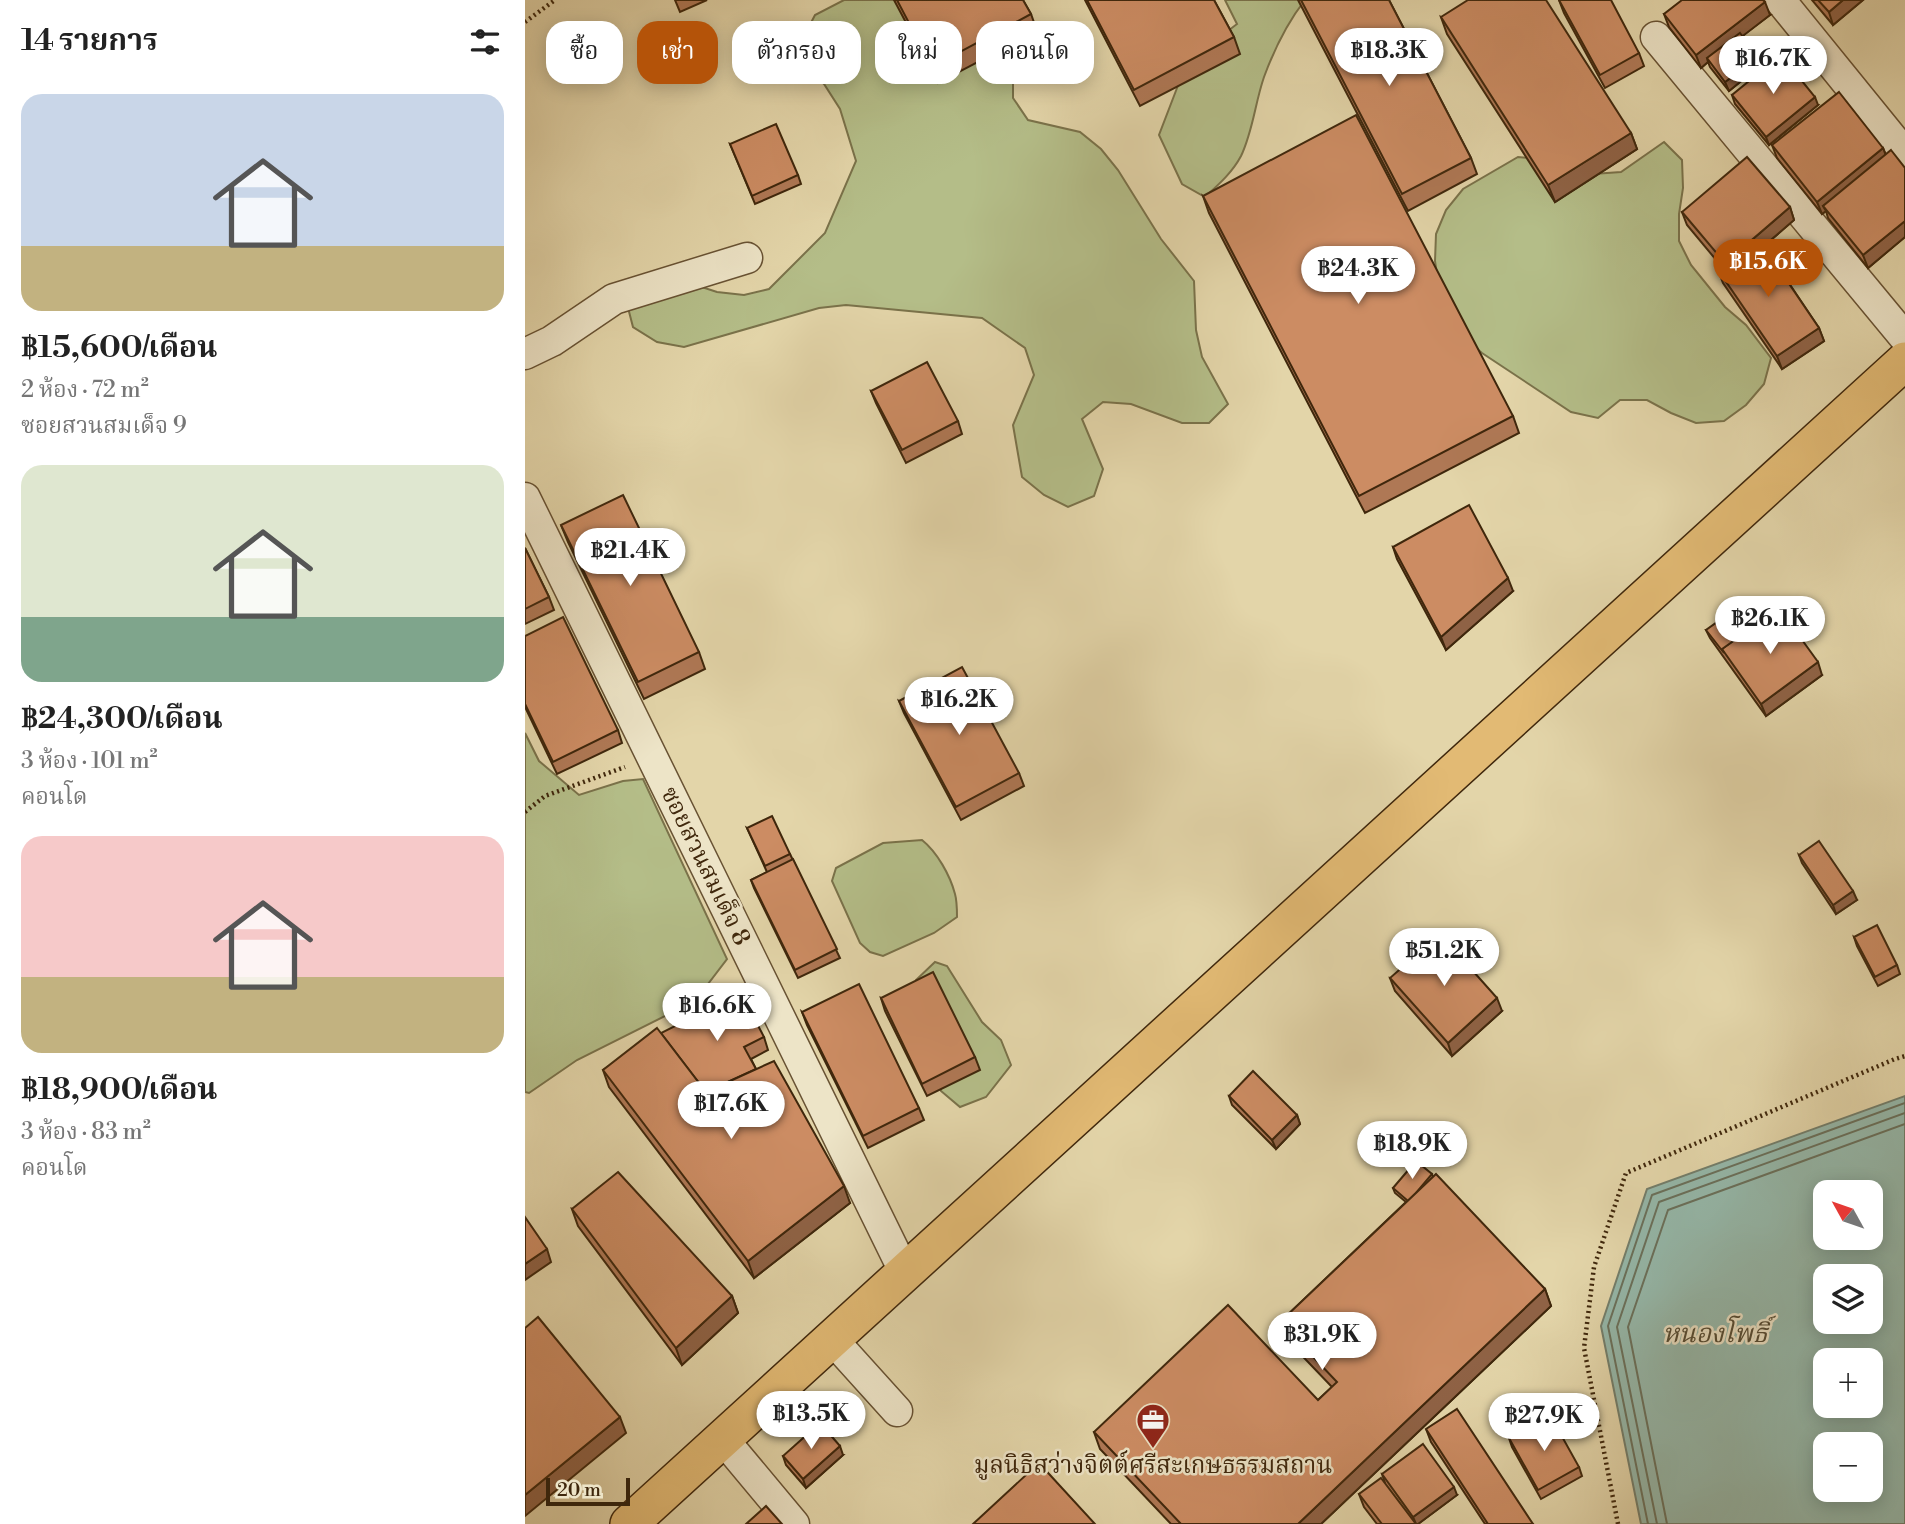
<!DOCTYPE html>
<html lang="th">
<meta charset="utf-8">
<style>
:root{--surface:#fff;--page:#f2f2f2;--text:#222;--muted:#767676;--accent:#b45309}
body{margin:0;font-family:"Libre Bodoni","Noto Serif Thai",serif;background:var(--page);color:var(--text);height:100vh;display:flex;flex-direction:column;font-size:26px;white-space:nowrap}
*{box-sizing:border-box;margin:0}
p{font-size:23px;color:var(--muted)}
.icon{flex:none;width:38px;height:38px;fill:none;stroke:currentColor;stroke-width:2;stroke-linecap:round;stroke-linejoin:round}
.map{position:relative;flex:1;overflow:hidden}
.drawer{display:flex;flex-direction:column;background:var(--surface);width:525px}
.drawer>*{flex:none}
.banner{position:absolute;left:21px;top:21px;width:665px;height:63px;display:flex;gap:14px}
.needle{width:46px;rotate:310deg}
.fabs{position:absolute;left:1288px;top:1180px;display:grid;gap:14px}
.fabs a{display:grid;place-items:center;width:70px;height:70px;border-radius:14px;background:var(--surface);box-shadow:0 4px 18px #0003;font-size:35px}
.scale{position:absolute;left:21px;bottom:18px;width:84px;box-sizing:border-box;padding-left:7px;border:4px solid #3f270c;border-top:0;font-size:19px;line-height:24px;white-space:nowrap;color:#3f270c;-webkit-text-stroke:5px #ede4c7;paint-order:stroke}
.price{position:absolute;translate:-50% -60px;padding:0 16px;border-radius:24px;background:#fff;color:#222;font-size:23px;line-height:46px;filter:drop-shadow(0 2px 4px #0008)}
.price::after{content:'';position:absolute;left:50%;top:42px;width:21px;height:16px;margin-left:-10px;background:inherit;clip-path:polygon(0 0,100% 0,50% 100%)}
.price.active{background:var(--accent);color:#fff}
ul{padding:0;list-style:none}
li{display:grid;align-content:center;gap:14px;height:371px;padding:0 21px}
li span{display:grid;place-items:center;height:217px;border-radius:21px;color:#555}
li>.icon{margin-inline-start:auto}
span .icon{width:126px;height:126px;fill:#fffc;stroke-width:1}
li b{font-size:30px}
h2{display:flex;justify-content:space-between;align-items:center;height:84px;padding:0 21px;font-size:30px}
.tag{padding:0 24px;border-radius:21px;background:var(--surface);box-shadow:0 4px 18px #0003;font-size:24px;line-height:63px}
.tag.active{background:var(--accent);color:#fff}
main{display:flex;flex:1;min-height:0}
.map>svg:first-child{display:block}
.green{fill:#b4bd88;stroke:#7a724a;stroke-width:2}
.water{fill:#95b8aa;stroke:#737e6b;stroke-width:2;fill-rule:evenodd}
.lines{fill:none;stroke-linecap:round;stroke-linejoin:round}
.shore{stroke:#6a705b;stroke-width:2}
.minor-casing{stroke:#685233;stroke-width:33}
.major-casing{stroke:#3f270c;stroke-width:40}
.path{stroke:#3f270c;stroke-width:4.5;stroke-dasharray:2 3.5;stroke-linecap:butt}
.minor{stroke:#ede4c7;stroke-width:30}
.major{stroke:#e2ba74;stroke-width:37}
.wall{fill:#af7855;stroke:#3f270c;stroke-width:2}
.shaded-wall{fill:#8f6245;stroke:#3f270c;stroke-width:2}
.building{fill:#cc8c63;stroke:#3f270c;stroke-width:2}
.labels{text-anchor:middle;stroke-width:5;stroke-linejoin:round;paint-order:stroke}
.street-label{font-size:24px;fill:#3f270c;stroke:#ede4c7}
.poi-label{font-size:24px;fill:#3f270c;stroke:#ede4c7}
.water-label{font-size:26px;font-style:italic;fill:#544b34;stroke:#ede4c7}
</style>
<main>
<section class="drawer">
<h2>14 รายการ<svg class="icon" aria-label="filters" viewBox="0 0 24 24"><path d="M4 7h16M4 17h16"/><circle cx="9" cy="7" r="2"/><circle cx="15" cy="17" r="2"/></svg></h2>
<ul>
<li><span style="background:linear-gradient(#c9d6e8 70%,#c2b280 0)"><svg class="icon" aria-label="home" viewBox="0 0 24 24"><path d="M3 11l9-7 9 7M6 9v11h12V9"/></svg></span><div><b>฿15,600/เดือน</b><p>2 ห้อง · 72 m²</p><p>ซอยสวนสมเด็จ 9</p></div></li>
<li><span style="background:linear-gradient(#dfe7d0 70%,#7fa58c 0)"><svg class="icon" aria-label="home" viewBox="0 0 24 24"><path d="M3 11l9-7 9 7M6 9v11h12V9"/></svg></span><div><b>฿24,300/เดือน</b><p>3 ห้อง · 101 m²</p><p>คอนโด</p></div></li>
<li><span style="background:linear-gradient(#f6c9c9 65%,#c2b280 0)"><svg class="icon" aria-label="home" viewBox="0 0 24 24"><path d="M3 11l9-7 9 7M6 9v11h12V9"/></svg></span><div><b>฿18,900/เดือน</b><p>3 ห้อง · 83 m²</p><p>คอนโด</p></div></li>
</ul>
</section>
<div class="map">
<svg width="1380" height="1524" viewBox="0 0 1380 1524">
<rect width="100%" height="100%" fill="#e3d5a9"/>
<filter id="stains"><feTurbulence type="fractalNoise" baseFrequency=".00286" numOctaves="4"/><feColorMatrix values="0 0 0 0 .2 0 0 0 0 .09 0 0 0 0 .02 0 0 0 .5 -.17"/></filter>
<radialGradient id="worn" r=".72"><stop offset=".6" stop-color="#630" stop-opacity="0"/><stop offset="1" stop-color="#630" stop-opacity=".3"/></radialGradient>
<g class="green">
<path d="M319,0H418L479,46L488,71V98L503,120L555,132L576,149L593,170L636,239L669,281L671,330L677,357L703,404L684,423H657L606,404L578,402L557,419L578,469L569,496L543,507L519,495L497,477L488,425L509,375L500,348L457,318L321,305L294,308L159,347L132,342L108,327L101,300L143,276L192,292L219,295L244,289L300,233L331,161L315,109L299,84L280,66L277,40L290,15Z"/>
<path d="M700,0H780C762,23 749,50 739,77C730,103 728,131 716,156C707,173 693,185 680,197L657,184L634,135L662,62L712,24Z"/>
<path d="M1139,142L1157,160L1158,188L1154,214V241L1166,265L1200,307L1221,325L1246,358L1239,384L1221,405L1199,421L1171,423L1146,413L1122,400H1095L1073,418L1046,412L957,353L937,336L914,288L910,261L911,234L921,210L938,189L993,157L1018,159L1068,174L1096,172Z"/>
<path d="M0,733L14,761L54,795L98,781L118,779L202,959L170,1001L52,1060L4,1093L0,1092Z"/>
<path d="M397,840C412,852 425,875 430,894C432,901 432,909 432,917L409,933L358,956L345,952L335,943L307,881L311,868L358,843Z"/>
<path d="M410,962L422,966L457,1022L476,1040L486,1065L461,1097L435,1107L416,1091L391,980Z"/>
</g>
<path class="water" d="M1380,1096V1524H1116L1076,1326L1122,1189ZM1300,1192H1346V1237H1300ZM1300,1276H1346V1321H1300ZM1300,1360H1346V1405H1300ZM1300,1444H1346V1489H1300Z"/>
<g class="lines">
<g class="shore">
<path d="M1123,1524L1083,1326L1127,1195L1380,1103"/>
<path d="M1132,1524L1092,1327L1134,1202L1380,1113"/>
<path d="M1142,1524L1103,1327L1143,1210L1380,1124"/>
</g>
<defs>
<g id="minor">
<path d="M1255,0L1380,154"/>
<path d="M1131,37L1380,338"/>
<path d="M0,354L27,341L89,299L222,258"/>
<path d="M0,498L380,1273"/>
<path d="M307,1339L372,1411"/>
<path d="M198,1439L269,1524"/>
</g>
<path id="major" d="M104,1524L1380,361"/>
</defs>
<use href="#minor" class="minor-casing"/>
<use href="#major" class="major-casing"/>
<g class="path">
<path d="M0,22L30,0"/>
<path d="M0,812L20,796L100,767"/>
<path d="M1093,1524L1059,1348L1069,1267L1101,1173L1370,1059L1380,1056"/>
</g>
<use href="#minor" class="minor"/>
<use href="#major" class="major"/>
</g>
<g class="wall">
<path d="M150,0H182L155,12Z"/>
<path d="M369,0H498L506,14L512,31L413,83Z"/>
<path d="M560,0H689L709,37L715,54L615,106Z"/>
<path d="M773,0H864L946,158L952,174L883,211Z"/>
<path d="M1034,0L1114,53L1119,66L1080,88L1039,13Z"/>
<path d="M1287,0H1338L1308,25Z"/>
<path d="M1139,14L1245,15L1217,36L1233,57L1236,65L1204,91L1185,67L1183,62L1176,68L1144,27Z"/>
<path d="M916,17L1106,133L1112,149L1030,202L922,34Z"/>
<path d="M1207,95L1293,105L1244,145L1210,104Z"/>
<path d="M205,144L273,175L276,184L230,204Z"/>
<path d="M1247,145L1358,148L1361,155L1380,168V237L1343,268L1303,218L1301,211L1297,214L1252,158Z"/>
<path d="M678,196L988,416L994,433L840,513L684,213Z"/>
<path d="M1265,207L1269,220L1239,246L1294,328L1299,341L1257,369L1198,283L1193,270L1197,267L1162,225L1157,212Z"/>
<path d="M346,391L433,421L437,434L381,463L351,403Z"/>
<path d="M36,525L174,652L180,669L119,699L43,542Z"/>
<path d="M868,547L988,591L921,650L872,559Z"/>
<path d="M0,548L24,597L29,610L0,624Z"/>
<path d="M1181,630H1224L1297,675L1241,716L1185,638Z"/>
<path d="M0,636L93,730L97,743L32,774L0,707Z"/>
<path d="M374,701L494,773L499,786L436,820L379,713Z"/>
<path d="M222,828L265,854L315,958L273,978L229,888L226,880L242,872Z"/>
<path d="M1274,855L1332,900L1311,914L1277,863Z"/>
<path d="M1329,937L1372,965L1375,974L1353,986L1332,946Z"/>
<path d="M865,978L977,1011L927,1056L870,991Z"/>
<path d="M356,998L450,1057L455,1070L402,1096L360,1011Z"/>
<path d="M277,1012L394,1108L399,1120L343,1148L282,1025Z"/>
<path d="M136,1033L239,1037L243,1050L226,1059L231,1069L325,1203L229,1278L84,1087L78,1070Z"/>
<path d="M704,1096L772,1115L775,1124L751,1149L707,1105Z"/>
<path d="M907,1174L908,1177L1020,1289L1026,1306L796,1524H646L575,1449L569,1432L793,1400L807,1387L761,1339L755,1322L881,1202L870,1193L868,1188Z"/>
<path d="M47,1209L207,1296L213,1313L157,1365L53,1226Z"/>
<path d="M901,1429L1008,1524H960L906,1442Z"/>
<path d="M984,1438L1054,1467L1057,1476L1016,1499L987,1447Z"/>
<path d="M318,1455L281,1488L261,1465L258,1456Z"/>
<path d="M857,1474L932,1495L893,1524H852L839,1507L834,1494L860,1483Z"/>
</g>
<g class="shaded-wall">
<path d="M1318,0H1338L1308,25L1304,12Z"/>
<path d="M1240,2L1245,15L1184,62L1182,58L1183,62L1176,68L1171,55Z"/>
<path d="M1233,57L1236,65L1204,91L1200,82Z"/>
<path d="M1290,97L1293,105L1244,145L1241,137Z"/>
<path d="M1106,133L1112,149L1030,202L1023,185Z"/>
<path d="M1358,148L1363,161L1298,206L1301,211L1297,214L1292,202Z"/>
<path d="M1265,207L1269,220L1204,276L1200,263Z"/>
<path d="M1380,221V237L1343,268L1338,255Z"/>
<path d="M1294,328L1299,341L1257,369L1252,356Z"/>
<path d="M983,578L988,591L921,650L916,637Z"/>
<path d="M1293,662L1297,675L1241,716L1236,704Z"/>
<path d="M1328,891L1332,900L1311,914L1308,905Z"/>
<path d="M972,998L977,1011L927,1056L923,1043Z"/>
<path d="M772,1115L775,1124L751,1149L747,1140Z"/>
<path d="M319,1186L325,1203L229,1278L223,1261Z"/>
<path d="M22,1249L26,1262L0,1280V1264Z"/>
<path d="M1020,1289L1026,1306L796,1524H773Z"/>
<path d="M207,1296L213,1313L157,1365L151,1348Z"/>
<path d="M95,1417L101,1433L0,1516V1495Z"/>
<path d="M315,1446L318,1455L281,1488L278,1479Z"/>
<path d="M929,1487L932,1495L893,1524H891L888,1517Z"/>
</g>
<g class="building">
<path d="M372,0H498L506,14L407,67Z"/>
<path d="M562,0H689L709,37L609,90Z"/>
<path d="M776,0H864L946,158L877,194Z"/>
<path d="M943,0H1021L1106,133L1023,185L916,17Z"/>
<path d="M1034,0H1086L1114,53L1075,75Z"/>
<path d="M1157,0H1238L1240,2L1171,55L1139,14Z"/>
<path d="M1293,0H1318L1304,12Z"/>
<path d="M1215,33L1233,57L1200,82L1182,58Z"/>
<path d="M1256,55L1290,97L1241,137L1207,95Z"/>
<path d="M1314,92L1358,148L1292,202L1247,145Z"/>
<path d="M831,115L988,416L834,496L678,196Z"/>
<path d="M251,124L273,175L227,196L205,144Z"/>
<path d="M1366,150L1380,168V221L1338,255L1298,206Z"/>
<path d="M1222,157L1265,207L1200,263L1157,212Z"/>
<path d="M1235,241L1294,328L1252,356L1193,270Z"/>
<path d="M402,362L433,421L377,450L346,391Z"/>
<path d="M98,495L174,652L113,682L36,525Z"/>
<path d="M944,505L983,578L916,637L868,547Z"/>
<path d="M0,548L24,597L0,609Z"/>
<path d="M1254,608L1293,662L1236,704L1197,649Z"/>
<path d="M1209,610L1224,630L1197,649L1199,653L1181,630Z"/>
<path d="M38,617L93,730L28,762L0,704V636Z"/>
<path d="M437,667L494,773L431,807L374,701Z"/>
<path d="M247,816L265,854L240,866L222,828Z"/>
<path d="M1294,841L1328,891L1308,905L1274,855Z"/>
<path d="M268,859L312,949L270,970L226,880Z"/>
<path d="M1352,925L1372,965L1350,977L1329,937Z"/>
<path d="M915,934L972,998L923,1043L865,978Z"/>
<path d="M408,972L450,1057L397,1084L356,998Z"/>
<path d="M334,984L394,1108L338,1136L277,1012Z"/>
<path d="M216,993L239,1037L219,1047L231,1069L181,1092L136,1033Z"/>
<path d="M132,1028L181,1092L249,1061L319,1186L223,1261L78,1070Z"/>
<path d="M728,1071L772,1115L747,1140L704,1096Z"/>
<path d="M891,1161L907,1174L891,1193L883,1201L868,1188Z"/>
<path d="M93,1172L207,1296L151,1348L47,1209Z"/>
<path d="M911,1174L1020,1289L773,1524H656L569,1432L703,1305L793,1400L812,1382L755,1322Z"/>
<path d="M0,1217L22,1249L0,1264Z"/>
<path d="M13,1317L95,1417L0,1495V1328Z"/>
<path d="M932,1409L1008,1524H963L901,1429Z"/>
<path d="M1025,1415L1054,1467L1013,1490L984,1438Z"/>
<path d="M295,1423L315,1446L278,1479L258,1456Z"/>
<path d="M898,1444L929,1487L888,1517L857,1474Z"/>
<path d="M514,1463L570,1524H448Z"/>
<path d="M856,1478L891,1524H857L834,1494Z"/>
<path d="M241,1506L257,1524H221Z"/>
</g>
<defs>
<symbol id="office-pin" viewBox="-11 -11 22 30"><path d="M0 17L-7.5 6A9.5 9.5 0 1 1 7.5 6Z" fill="#8f2418" stroke="#ede4c7"/><path d="M-6-3h4V-5.5h4V-3h4V5H-6ZM-1-4.5V-3h2v-1.5ZM-6 0V1H6V0Z" fill="#fff"/></symbol>
</defs>
<g fill-rule="evenodd">
<use href="#office-pin" x="609" y="1401" width="38" height="52"/>
</g>
<g class="labels">
<g class="street-label">
<text transform="translate(181 866) rotate(64)" y="8">ซอยสวนสมเด็จ 8</text>
</g>
<g class="poi-label">
<text x="628" y="1473">มูลนิธิสว่างจิตต์ศรีสะเกษธรรมสถาน</text>
</g>
<g class="water-label">
<text x="1190" y="1342">หนองโพธิ์</text>
</g>
</g>
<rect width="100%" height="100%" filter="url(#stains)"/>
<rect width="100%" height="100%" fill="url(#worn)"/>
</svg>
<div class="fabs">
<a><svg class="needle" viewBox="-14 -14 28 28"><path d="M0-13l5 13h-10z" fill="#e53935"/><path d="M0 13l5-13h-10z" fill="#767676"/></svg></a>
<a><svg class="icon" aria-label="layers" viewBox="0 0 24 24"><path d="M12 4l9 5-9 5-9-5zM3 14l9 5 9-5"/></svg></a>
<a>+</a>
<a>−</a>
</div>
<div class="scale">20 m</div>
<b class="price" style="left:864px;top:88px">฿18.3K</b>
<b class="price" style="left:1248px;top:96px">฿16.7K</b>
<b class="price active" style="left:1243px;top:299px">฿15.6K</b>
<b class="price" style="left:833px;top:306px">฿24.3K</b>
<b class="price" style="left:105px;top:588px">฿21.4K</b>
<b class="price" style="left:1245px;top:656px">฿26.1K</b>
<b class="price" style="left:434px;top:737px">฿16.2K</b>
<b class="price" style="left:919px;top:988px">฿51.2K</b>
<b class="price" style="left:192px;top:1043px">฿16.6K</b>
<b class="price" style="left:206px;top:1141px">฿17.6K</b>
<b class="price" style="left:887px;top:1181px">฿18.9K</b>
<b class="price" style="left:797px;top:1372px">฿31.9K</b>
<b class="price" style="left:286px;top:1451px">฿13.5K</b>
<b class="price" style="left:1019px;top:1453px">฿27.9K</b>
<div class="banner">
<a class="tag">ซื้อ</a>
<a class="tag active">เช่า</a>
<a class="tag">ตัวกรอง</a>
<a class="tag">ใหม่</a>
<a class="tag">คอนโด</a>
</div>
</div>
</main>
